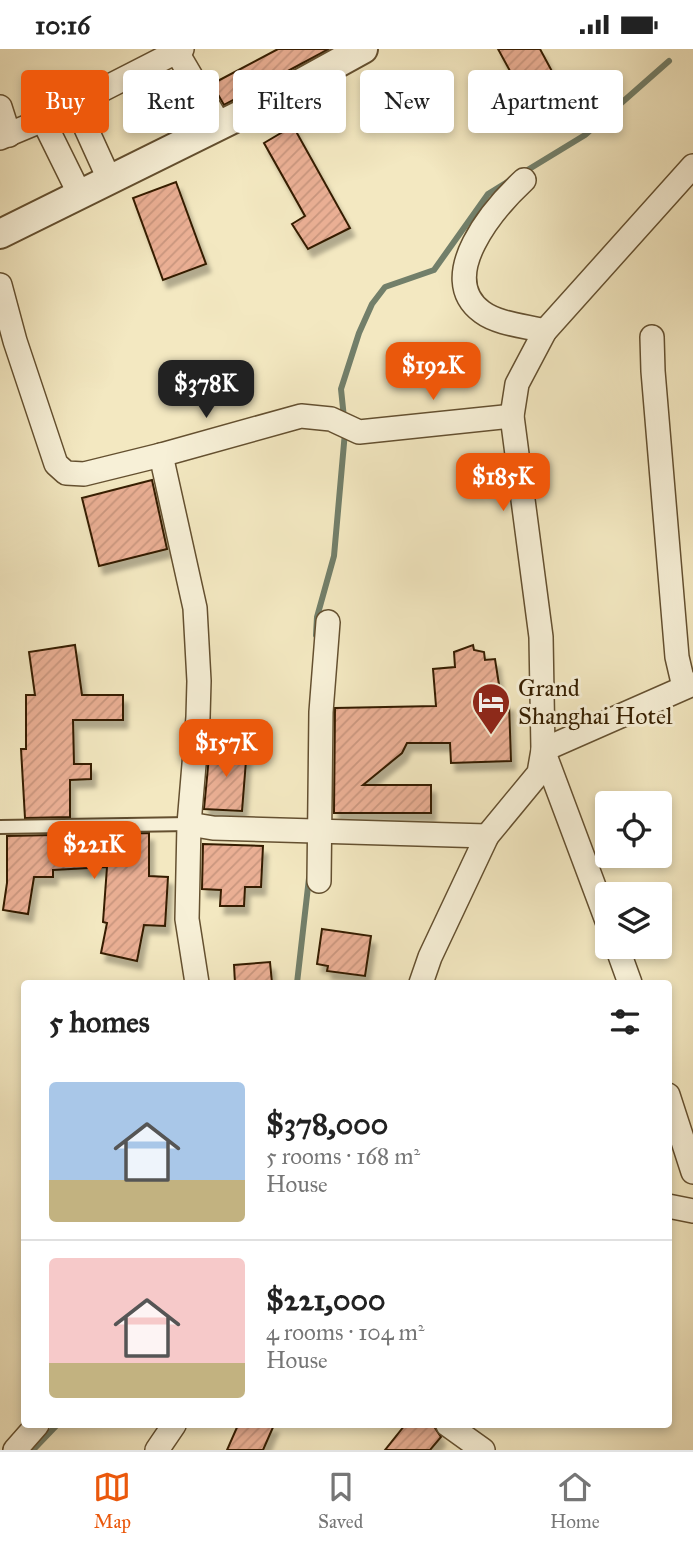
<!DOCTYPE html>
<meta charset="utf-8">
<style>
:root{--surface:#fff;--page:#f6f6f6;--text:#222;--muted:#767676;--line:#e0e0e0;--accent:#ea580c}
body{margin:0;font-family:"IM FELL Great Primer",serif;background:var(--page);color:var(--text);height:100vh;display:flex;flex-direction:column;font-size:26px;white-space:nowrap}
*{box-sizing:border-box;margin:0}
p{font-size:23px;color:var(--muted)}
.icon{flex:none;width:38px;height:38px;fill:none;stroke:currentColor;stroke-width:2;stroke-linecap:round;stroke-linejoin:round}
.map{position:relative;flex:1;overflow:hidden}
.sheet{position:absolute;left:21px;top:931px;width:651px;height:448px;display:flex;flex-direction:column;background:var(--surface);border-radius:7px;box-shadow:0 4px 10px #0003}
.sheet>*{flex:none}
.hud{position:absolute;left:21px;top:21px;width:651px;height:63px;display:flex;gap:14px}
.controls{position:absolute;left:595px;top:742px;display:grid;gap:14px}
.controls a{display:grid;place-items:center;width:77px;height:77px;border-radius:7px;background:var(--surface);box-shadow:0 4px 10px #0003;font-size:35px}
.price{position:absolute;translate:-50% -60px;padding:0 16px;border-radius:14px;background:var(--accent);color:#fff;font-size:23px;line-height:46px;filter:drop-shadow(0 2px 4px #0008)}
.price::after{content:'';position:absolute;left:50%;top:42px;width:21px;height:16px;margin-left:-10px;background:inherit;clip-path:polygon(0 0,100% 0,50% 100%)}
.price.on{background:#222;color:#fff}
ul{padding:0;list-style:none}
li{display:flex;align-items:center;gap:21px;height:175px;padding:0 28px}
li+li{border-top:2px solid var(--line)}
li span{display:grid;place-items:center;flex:none;width:196px;height:140px;border-radius:7px;color:#555}
li>.icon{margin-inline-start:auto}
span .icon{width:84px;height:84px;fill:#fffc;stroke-width:1}
li b{font-size:30px}
h2{display:flex;justify-content:space-between;align-items:center;height:84px;padding:0 28px;font-size:30px}
.pill{padding:0 24px;border-radius:7px;background:var(--surface);box-shadow:0 4px 10px #0003;font-size:24px;line-height:63px}
.pill.on{background:var(--accent);color:#fff}
.status{display:flex;justify-content:space-between;align-items:center;height:49px;padding:0 35px;background:var(--surface);direction:ltr}
.status svg{height:19px;fill:currentColor}
.tab-bar{display:flex;justify-content:space-around;align-items:center;height:98px;border-top:2px solid var(--line);background:var(--surface);font-size:19px;color:var(--muted)}
.tab-bar a{display:grid;justify-items:center;gap:4px}
.tab-bar .on{color:var(--accent)}
.map>svg:first-child{display:block}
.lines{fill:none;stroke-linecap:round;stroke-linejoin:round}
.stream{stroke:#727f6a;stroke-width:6}
.building{fill:url(#building-hatch);stroke:#351e00;stroke-width:2;filter:url(#shadow)}
.service-casing{stroke:#645030;stroke-width:16}
.minor-casing{stroke:#645030;stroke-width:26}
.tertiary-casing{stroke:#645030;stroke-width:32}
.service{stroke:#f7f0d7;stroke-width:12}
.minor{stroke:#f7f0d7;stroke-width:23}
.tertiary{stroke:#f7f0d7;stroke-width:28}
.labels{text-anchor:middle;stroke-width:6;stroke-linejoin:round;paint-order:stroke}
.poi-label{font-size:24px;fill:#351e00;stroke:#f7f0d7;text-anchor:start}
</style>
<div class="status"><b>10:16</b><svg viewBox="0 0 49 12"><path d="M0 12V9h3v3zM5 12V6h3v6zM10 12V3h3v9zM15 12V0h3v12zM26 1h20v11H26zM47 4h2v5h-2z"/></svg></div>
<div class="map">
<svg width="693" height="1401" viewBox="0 0 693 1401">
<defs>
<pattern id="building-hatch" width="6" height="6" patternUnits="userSpaceOnUse" patternTransform="scale(1.75)"><rect width="6" height="6" fill="#eaaf94"/><path d="M-1 1l2-2M0 6l6-6M5 7l2-2" fill="none" stroke="#c9967e"/></pattern>
<filter id="shadow"><feDropShadow dx="4.5" dy="8" stdDeviation="2" flood-color="#0004"/></filter>
</defs>
<rect width="100%" height="100%" fill="#f3e8c1"/>
<filter id="stains"><feTurbulence type="fractalNoise" baseFrequency=".00286" numOctaves="4"/><feColorMatrix values="0 0 0 0 .2 0 0 0 0 .09 0 0 0 0 .02 0 0 0 .5 -.17"/></filter>
<radialGradient id="worn" r=".72"><stop offset=".6" stop-color="#630" stop-opacity="0"/><stop offset="1" stop-color="#630" stop-opacity=".3"/></radialGradient>
<g class="lines">
<g class="stream">
<path d="M521,125L585,86L669,12"/>
<path d="M344,369L341,340L359,284L372,255L385,238L434,221L488,145L509,132"/>
<path d="M316,586L317,568L334,507L345,383"/>
<path d="M297,934L309,829"/>
<path d="M33,1401L57,1376"/>
</g>
</g>
<g class="building">
<path d="M278,0H329L224,56L212,35Z"/>
<path d="M498,0H540L554,26L522,44Z"/>
<path d="M293,77L350,179L308,200L292,175L305,167L264,94Z"/>
<path d="M176,133L206,215L163,231L133,149Z"/>
<path d="M152,431L167,500L99,517L82,449Z"/>
<path d="M75,596L82,646H123V671H73L74,715H91V730L70,731V768L25,769L21,700H26V646H35L29,603Z"/>
<path d="M473,596L474,601L484,603L485,611L495,610L502,655L509,654L511,712L451,714L450,694H407L402,704L363,736H431V764H334L335,659L436,657L433,620L455,618L454,603Z"/>
<path d="M210,697L247,699L242,762L204,760Z"/>
<path d="M149,784V827L168,828L165,877L144,876L137,912L101,904L107,874L103,873L107,818L53,821V828H34L28,865L3,861L7,834V787Z"/>
<path d="M203,795L263,797L261,838H245L244,857H220L221,841L202,840Z"/>
<path d="M322,880L371,887L365,927L327,922L328,917L317,915Z"/>
<path d="M270,913L272,934H235L234,916Z"/>
<path d="M238,1376H274L263,1401H227Z"/>
<path d="M405,1376H433L441,1388L430,1401H385Z"/>
</g>
<g class="lines">
<defs>
<path id="service" d="M0,778L189,775"/>
<g id="minor">
<path d="M175,0L219,75"/>
<path d="M75,55L110,132"/>
<path d="M0,58L9,86"/>
<path d="M43,71L80,146"/>
<path d="M0,89L43,71L182,0"/>
<path d="M524,131C495,158 434,228 482,263C498,275 526,277 545,282"/>
<path d="M0,236L15,292L56,415L66,424L84,425L161,406L301,367L331,370L359,383L512,367"/>
<path d="M652,288L653,322L677,608L684,638"/>
<path d="M161,406L195,559L199,632L198,668L189,775L187,870L197,934"/>
<path d="M189,775L213,779L487,787"/>
<path d="M319,832L321,663L328,573"/>
<path d="M607,872L543,701L541,588L512,367L517,335L545,282L693,117"/>
<path d="M617,898L630,934"/>
<path d="M421,934L430,908L487,787L539,724L543,701L693,635"/>
<path d="M668,1046L693,1123"/>
<path d="M668,1157L693,1162"/>
<path d="M448,1376L483,1401"/>
<path d="M15,1401L37,1376"/>
<path d="M157,1401L174,1376"/>
</g>
<path id="tertiary" d="M0,185L265,54L363,0"/>
</defs>
<use href="#service" class="service-casing"/>
<use href="#minor" class="minor-casing"/>
<use href="#tertiary" class="tertiary-casing"/>
<use href="#service" class="service"/>
<use href="#minor" class="minor"/>
<use href="#tertiary" class="tertiary"/>
</g>
<defs>
<symbol id="hotel-pin" viewBox="-11 -11 22 30"><path d="M0 17L-7.5 6A9.5 9.5 0 1 1 7.5 6Z" fill="#8f2418" stroke="#f7f0d7"/><path d="M-6-4.5h1.5V1H6V5H4.5V3h-9V5H-6ZM-4 0a1.8 1.8 0 1 1 3.6 0ZM.5 0V-2.5h3Q6-2.5 6 0Z" fill="#fff"/></symbol>
</defs>
<g fill-rule="evenodd">
<use href="#hotel-pin" x="469" y="631" width="44" height="60"/>
</g>
<g class="labels">
<g class="poi-label">
<text x="518" y="647">Grand<tspan x="518" dy="28">Shanghai Hotel</tspan></text>
</g>
</g>
<rect width="100%" height="100%" filter="url(#stains)"/>
<rect width="100%" height="100%" fill="url(#worn)"/>
</svg>
<div class="controls">
<a><svg class="icon" aria-label="locate" viewBox="0 0 24 24"><circle cx="12" cy="12" r="6"/><path d="M12 2v4M12 18v4M2 12h4M18 12h4"/></svg></a>
<a><svg class="icon" aria-label="layers" viewBox="0 0 24 24"><path d="M12 4l9 5-9 5-9-5zM3 14l9 5 9-5"/></svg></a>
</div>
<b class="price" style="left:433px;top:353px">$192K</b>
<b class="price on" style="left:206px;top:371px">$378K</b>
<b class="price" style="left:503px;top:464px">$185K</b>
<b class="price" style="left:226px;top:730px">$157K</b>
<b class="price" style="left:94px;top:832px">$221K</b>
<div class="hud">
<a class="pill on">Buy</a>
<a class="pill">Rent</a>
<a class="pill">Filters</a>
<a class="pill">New</a>
<a class="pill">Apartment</a>
</div>
<section class="sheet">
<h2>5 homes<svg class="icon" aria-label="filters" viewBox="0 0 24 24"><path d="M4 7h16M4 17h16"/><circle cx="9" cy="7" r="2"/><circle cx="15" cy="17" r="2"/></svg></h2>
<ul>
<li><span style="background:linear-gradient(#a9c7e8 70%,#c2b280 0)"><svg class="icon" aria-label="home" viewBox="0 0 24 24"><path d="M3 11l9-7 9 7M6 9v11h12V9"/></svg></span><div><b>$378,000</b><p>5 rooms · 168 m²</p><p>House</p></div></li>
<li><span style="background:linear-gradient(#f6c9c9 75%,#c2b280 0)"><svg class="icon" aria-label="home" viewBox="0 0 24 24"><path d="M3 11l9-7 9 7M6 9v11h12V9"/></svg></span><div><b>$221,000</b><p>4 rooms · 104 m²</p><p>House</p></div></li>
</ul>
</section>
</div>
<nav class="tab-bar">
<a class="on"><svg class="icon" aria-label="map" viewBox="0 0 24 24"><path d="M3 6l6-2 6 2 6-2v14l-6 2-6-2-6 2zM9 4v14M15 6v14"/></svg>Map</a>
<a><svg class="icon" aria-label="saved" viewBox="0 0 24 24"><path d="M7 4h10v16l-5-4-5 4z"/></svg>Saved</a>
<a><svg class="icon" aria-label="home" viewBox="0 0 24 24"><path d="M3 11l9-7 9 7M6 9v11h12V9"/></svg>Home</a>
</nav>
